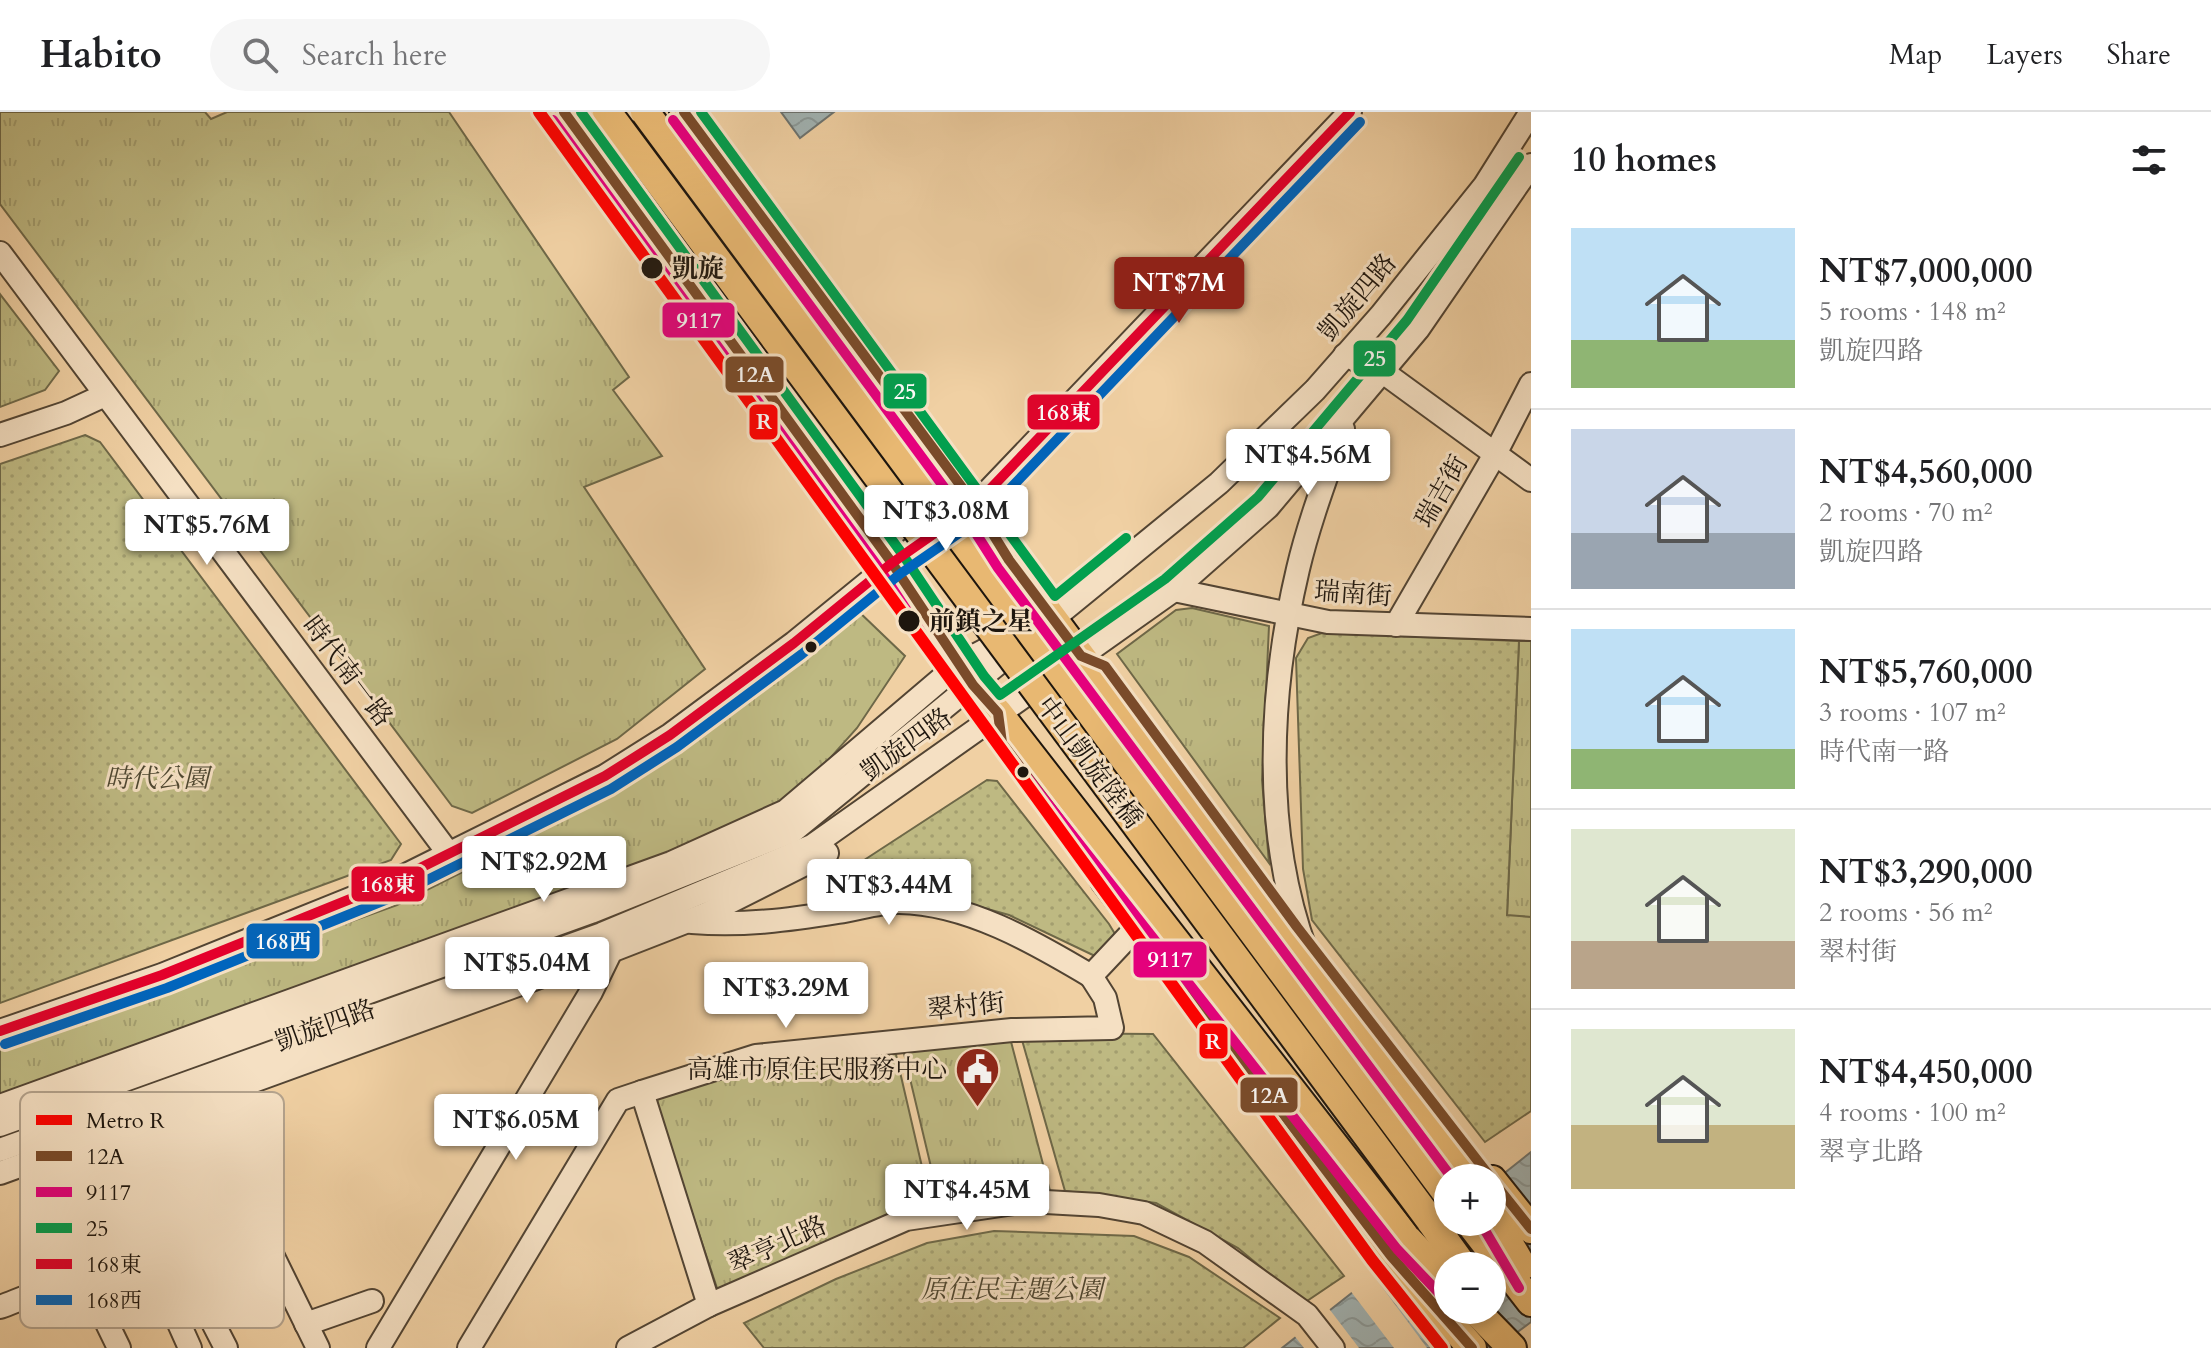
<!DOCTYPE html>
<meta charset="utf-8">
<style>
:root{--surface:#fff;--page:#f6f6f6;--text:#202124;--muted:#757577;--line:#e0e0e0;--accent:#8f2418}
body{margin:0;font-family:Cardo,"Noto Serif TC",serif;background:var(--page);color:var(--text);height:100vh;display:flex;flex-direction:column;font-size:30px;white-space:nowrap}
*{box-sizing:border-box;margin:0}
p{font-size:26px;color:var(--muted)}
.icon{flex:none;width:44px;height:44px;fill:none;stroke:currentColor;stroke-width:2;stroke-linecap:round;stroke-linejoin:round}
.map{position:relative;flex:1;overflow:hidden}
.drawer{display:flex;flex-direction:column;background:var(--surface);width:680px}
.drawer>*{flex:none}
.tools{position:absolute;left:1434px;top:1052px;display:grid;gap:16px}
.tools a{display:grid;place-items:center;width:72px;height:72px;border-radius:50%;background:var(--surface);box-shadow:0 4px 12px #0003;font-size:40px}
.price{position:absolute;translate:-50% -68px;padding:0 18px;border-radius:8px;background:#fff;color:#222;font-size:26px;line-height:52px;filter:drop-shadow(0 2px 4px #0008)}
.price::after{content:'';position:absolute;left:50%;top:48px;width:24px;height:18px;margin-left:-12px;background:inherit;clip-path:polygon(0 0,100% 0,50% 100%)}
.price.active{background:var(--accent);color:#fff}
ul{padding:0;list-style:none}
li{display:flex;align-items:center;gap:24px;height:200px;padding:0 40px}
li+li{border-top:2px solid var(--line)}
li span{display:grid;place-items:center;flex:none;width:224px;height:160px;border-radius:0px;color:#555}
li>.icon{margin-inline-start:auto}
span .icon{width:96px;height:96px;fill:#fffc;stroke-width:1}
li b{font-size:34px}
h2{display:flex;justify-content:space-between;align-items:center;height:96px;padding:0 40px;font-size:34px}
header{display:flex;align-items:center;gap:48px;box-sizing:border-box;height:112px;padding:0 40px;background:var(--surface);border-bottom:2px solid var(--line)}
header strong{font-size:38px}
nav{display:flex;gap:44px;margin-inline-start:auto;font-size:28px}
.search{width:560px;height:72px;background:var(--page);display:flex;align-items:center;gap:20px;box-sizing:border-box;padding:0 28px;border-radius:44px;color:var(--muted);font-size:30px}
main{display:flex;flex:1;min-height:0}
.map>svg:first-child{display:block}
.grass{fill:url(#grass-tufts);stroke:#6e6848;stroke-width:2}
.park{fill:url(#park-dots);stroke:#6e6848;stroke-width:2}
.water{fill:url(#water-waves);stroke:#6d7471;stroke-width:2;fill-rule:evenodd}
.pier{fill:#f0d0a3}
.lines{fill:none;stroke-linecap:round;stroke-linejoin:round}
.minor-casing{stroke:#524433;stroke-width:26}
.major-casing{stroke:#1e160e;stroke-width:32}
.minor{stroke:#f5e0c3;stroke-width:22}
.major{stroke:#e8b872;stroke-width:28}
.major-bridge-casing{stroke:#1e160e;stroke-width:32;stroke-linecap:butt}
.major-bridge{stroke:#e8b872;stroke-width:28}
.bus-1-casing{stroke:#f5e0c3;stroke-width:16}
.bus-2-casing{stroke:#f5e0c3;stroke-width:16}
.bus-3-casing{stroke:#f5e0c3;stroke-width:16}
.bus-4-casing{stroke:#f5e0c3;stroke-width:16}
.bus-5-casing{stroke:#f5e0c3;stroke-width:16}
.bus-1{stroke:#7a4b2a;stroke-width:10}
.bus-2{stroke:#e5007d;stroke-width:10}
.bus-3{stroke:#029f4e;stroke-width:10}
.bus-4{stroke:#e4002b;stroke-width:10}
.bus-5{stroke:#0065bd;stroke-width:10}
.metro-1-casing{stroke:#f5e0c3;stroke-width:18}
.metro-1{stroke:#f00;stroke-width:12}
.stop-dot{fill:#1e160e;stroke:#f5e0c3;stroke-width:3}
.labels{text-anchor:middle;stroke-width:6;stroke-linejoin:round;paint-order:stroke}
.stop-label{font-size:26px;font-weight:bold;fill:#1e160e;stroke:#f5e0c3;text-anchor:start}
.street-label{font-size:26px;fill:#1e160e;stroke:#f5e0c3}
.park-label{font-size:26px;font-style:italic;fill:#4e4731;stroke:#f5e0c3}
.poi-label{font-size:26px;fill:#1e160e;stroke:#f5e0c3;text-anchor:end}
.key{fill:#f5e0c3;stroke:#b4a38d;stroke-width:2}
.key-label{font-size:22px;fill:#1e160e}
.line-badge{stroke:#f5e0c3;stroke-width:3}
.badge-label{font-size:22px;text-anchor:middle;font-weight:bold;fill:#fff}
</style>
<header>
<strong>Habito</strong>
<div class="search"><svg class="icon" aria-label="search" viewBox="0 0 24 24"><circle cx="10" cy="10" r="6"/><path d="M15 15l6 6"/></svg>Search here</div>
<nav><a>Map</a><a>Layers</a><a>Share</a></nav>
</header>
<main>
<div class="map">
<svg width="1531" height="1236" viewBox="0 0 1531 1236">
<defs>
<pattern id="grass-tufts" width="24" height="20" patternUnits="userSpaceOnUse" patternTransform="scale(2)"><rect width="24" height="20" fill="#beb982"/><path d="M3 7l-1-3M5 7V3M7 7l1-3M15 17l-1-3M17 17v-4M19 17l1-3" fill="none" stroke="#a39e6f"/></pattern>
<pattern id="park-dots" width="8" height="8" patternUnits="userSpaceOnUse" patternTransform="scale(2)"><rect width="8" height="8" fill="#beb982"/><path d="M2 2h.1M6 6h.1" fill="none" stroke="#a39e6f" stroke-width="1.8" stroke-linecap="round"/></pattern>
<pattern id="water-waves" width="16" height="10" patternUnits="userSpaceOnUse" patternTransform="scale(2)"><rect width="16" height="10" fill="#a1b3b3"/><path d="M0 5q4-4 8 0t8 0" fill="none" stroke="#8a9999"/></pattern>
</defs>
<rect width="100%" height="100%" fill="#f0d0a3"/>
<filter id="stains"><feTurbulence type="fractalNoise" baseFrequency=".0025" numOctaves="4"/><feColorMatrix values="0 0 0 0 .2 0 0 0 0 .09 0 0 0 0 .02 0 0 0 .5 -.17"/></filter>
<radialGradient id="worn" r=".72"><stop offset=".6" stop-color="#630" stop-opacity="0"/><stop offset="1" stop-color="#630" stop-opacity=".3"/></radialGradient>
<g class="grass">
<path d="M0,0H205L211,7L227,0H449L629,265L613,278L662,344L584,375L705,557L617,627L472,701L452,694L0,92Z"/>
<path d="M0,182L59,259L45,278L0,295Z"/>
<path d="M1192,496L1269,514L1262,668L1269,751L1117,542L1176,498Z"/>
<path d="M856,497L905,544L857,616L807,672L779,693L669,743L0,989V935L397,793L518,732L632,664Z"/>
<path d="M1519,529H1531V805L1507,804Z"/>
<path d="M1009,922L1050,1079L941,1097L902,933Z"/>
<path d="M894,934L932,1098L719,1182L654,987L757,949Z"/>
</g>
<g class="park">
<path d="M85,323L100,330L401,732L391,748L0,891V352Z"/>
<path d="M1322,521L1519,529L1507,803L1531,805V999L1485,1030L1312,808L1303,757L1296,546L1308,526Z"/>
<path d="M987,668L997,669L1109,812L1115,822L1112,834L1095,844L1009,803L959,789L816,796L809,784Z"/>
<path d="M1020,921L1153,922L1344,1164L1304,1191L1238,1136L1156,1091L1065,1079Z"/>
<path d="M994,1119L1134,1124L1189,1145L1280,1206L1243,1236H764L744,1211L836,1167L927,1131Z"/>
</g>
<g class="water">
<path d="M781,0H834L800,26Z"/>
<path d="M1531,1040V1210L1496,1236H1282L1448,1105V1110H1492V1071ZM1448,1154H1492V1198H1448Z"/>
</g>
<g class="pier">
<path d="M1371,1160L1427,1236H1394L1349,1177Z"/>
<path d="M1327,1194L1359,1236H1304L1293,1222Z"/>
</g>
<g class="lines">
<defs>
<g id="minor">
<path d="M0,141L449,742"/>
<path d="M1345,243L1383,260L1531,368"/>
<path d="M0,323L66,301L105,283"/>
<path d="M1174,478L1328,510L1531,517"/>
<path d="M1396,513L1494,344L1531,272"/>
<path d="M692,810C743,814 789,808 838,800C858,797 879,790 899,790C967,791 1034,830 1091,864"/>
<path d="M1306,839C1262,719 1269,580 1298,457C1309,410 1327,363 1343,317"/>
<path d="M0,919L162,863L390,771L605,664L670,623L794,531L892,451L975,393L1350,0"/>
<path d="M0,994L671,751L786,699L959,552L1012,524"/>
<path d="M0,1013L591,800L793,719L1219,371L1315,278L1381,203L1485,73L1531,0"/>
<path d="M115,1020L226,1236"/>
<path d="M0,1038L602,822L812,734L1174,478L1268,395L1418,217L1531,53"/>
<path d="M0,1061L611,839L706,802L827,741"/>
<path d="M84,1164L119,1236"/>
<path d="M709,1193L642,980L756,944L1012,918L1112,916L1105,886L1091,864L1138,814"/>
<path d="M0,1195C39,1181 217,1103 246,1112C251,1113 258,1119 262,1122L318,1236"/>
<path d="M177,1207L190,1236"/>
<path d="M306,1212L372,1189"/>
<path d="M378,1236L591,880L611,839"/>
<path d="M469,1236L618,988L642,980"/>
<path d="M628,1236L709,1193L906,1107L1028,1089L1099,1093L1144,1101L1205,1130L1307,1203L1333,1236"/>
</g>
<g id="major">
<path d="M564,0L892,451L973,573L998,601L1408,1128L1448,1170"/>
<path d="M684,0L975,393L1009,448L1469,1066"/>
<path d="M1104,767L1391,1144L1472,1236"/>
<path d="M1492,1068L1531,1117"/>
<path d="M1492,1103L1522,1154"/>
<path d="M1430,1108L1463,1154"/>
<path d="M1469,1110L1531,1190"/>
<path d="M1475,1198L1512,1236"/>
</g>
</defs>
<use href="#minor" class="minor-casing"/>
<use href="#major" class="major-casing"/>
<use href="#minor" class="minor"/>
<use href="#major" class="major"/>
<defs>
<g id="major-bridge">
<path d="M607,0L1430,1108"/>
<path d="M645,0L1448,1083"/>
</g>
</defs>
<use href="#major-bridge" class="major-bridge-casing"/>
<use href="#major-bridge" class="major-bridge"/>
<defs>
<g id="bus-1">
<path d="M564,0L892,451L973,573L998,601L1002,631L1391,1144L1472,1236"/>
<path d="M684,0L975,393L1009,448L1081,544L1105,554L1297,815L1491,1066"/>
<path d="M1492,1068L1531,1117"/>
</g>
<g id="bus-2">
<path d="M553,8L881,459L961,581L1397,1137L1438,1180"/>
<path d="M673,8L963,401L998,456L1452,1066"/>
<path d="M1480,1110L1519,1176"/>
</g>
<g id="bus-3">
<path d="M581,0L903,443L984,564L1000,583L1165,467L1258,385L1407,208L1519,45"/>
<path d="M701,0L1055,484L1126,426"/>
</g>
<path id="bus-4" d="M0,919L162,863L390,771L605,664L670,623L794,531L892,451L975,393L1350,0"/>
<path id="bus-5" d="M5,932L167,876L395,784L611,677L677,635L802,542L900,462L984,404L1360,10"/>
</defs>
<use href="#bus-1" class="bus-1-casing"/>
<use href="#bus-2" class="bus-2-casing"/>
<use href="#bus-3" class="bus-3-casing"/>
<use href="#bus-4" class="bus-4-casing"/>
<use href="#bus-5" class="bus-5-casing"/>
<use href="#bus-1" class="bus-1"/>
<use href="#bus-2" class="bus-2"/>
<use href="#bus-3" class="bus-3"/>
<use href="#bus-4" class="bus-4"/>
<use href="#bus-5" class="bus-5"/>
<defs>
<path id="metro-1" d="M539,0L1372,1148L1442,1236"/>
</defs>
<use href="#metro-1" class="metro-1-casing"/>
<use href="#metro-1" class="metro-1"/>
</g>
<defs>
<symbol id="civic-pin" viewBox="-11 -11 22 30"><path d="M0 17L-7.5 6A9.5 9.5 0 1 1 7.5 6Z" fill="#8f2418" stroke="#f5e0c3"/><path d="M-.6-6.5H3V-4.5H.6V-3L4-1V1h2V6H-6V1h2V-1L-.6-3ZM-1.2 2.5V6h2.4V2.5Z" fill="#fff"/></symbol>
</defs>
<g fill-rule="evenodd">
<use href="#civic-pin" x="952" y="932" width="51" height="69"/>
</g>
<g class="stop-dot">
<circle cx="652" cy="156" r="12"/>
<circle cx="909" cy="509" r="12"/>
<circle cx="811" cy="535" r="7"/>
<circle cx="1023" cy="660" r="7"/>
</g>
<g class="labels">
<g class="stop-label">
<text x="672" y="165">凱旋</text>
<text x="929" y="518">前鎮之星</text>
</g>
<g class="street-label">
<text transform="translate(1357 185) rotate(-50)" y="9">凱旋四路</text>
<text transform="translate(1441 379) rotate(-60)" y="9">瑞吉街</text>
<text transform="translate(1353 481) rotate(4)" y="9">瑞南街</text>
<text transform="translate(348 559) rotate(53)" y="9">時代南一路</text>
<text transform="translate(906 632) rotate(-36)" y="9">凱旋四路</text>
<text transform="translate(1090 650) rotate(53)" y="9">中山凱旋陸橋</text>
<text transform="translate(966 894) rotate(-6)" y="9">翠村街</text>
<text transform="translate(325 913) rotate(-20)" y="9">凱旋四路</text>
<text transform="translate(777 1132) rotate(-24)" y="9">翠亨北路</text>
</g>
<g class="park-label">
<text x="157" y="675">時代公園</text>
<text x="1012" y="1186">原住民主題公園</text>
</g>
<g class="poi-label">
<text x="947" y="966">高雄市原住民服務中心</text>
</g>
</g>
<rect x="20" y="980" width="264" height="236" rx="12" class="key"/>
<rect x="36" y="1003" width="36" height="10" fill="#f00"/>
<rect x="36" y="1039" width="36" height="10" fill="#7a4b2a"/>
<rect x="36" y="1075" width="36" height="10" fill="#e5007d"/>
<rect x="36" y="1111" width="36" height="10" fill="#029f4e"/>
<rect x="36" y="1147" width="36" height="10" fill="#e4002b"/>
<rect x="36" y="1183" width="36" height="10" fill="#0065bd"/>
<g class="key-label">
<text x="86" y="1016">Metro R</text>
<text x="86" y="1052">12A</text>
<text x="86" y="1088">9117</text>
<text x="86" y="1124">25</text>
<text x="86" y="1160">168東</text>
<text x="86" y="1196">168西</text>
</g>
<g class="line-badge">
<rect x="661" y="189" width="75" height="38" rx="8" fill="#e5007d"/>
<rect x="1352" y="227" width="45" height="39" rx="8" fill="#029f4e"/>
<rect x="724" y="243" width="61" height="39" rx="8" fill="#7a4b2a"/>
<rect x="882" y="260" width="46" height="38" rx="8" fill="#029f4e"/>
<rect x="1026" y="281" width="75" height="38" rx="8" fill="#e4002b"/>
<rect x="748" y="291" width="31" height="38" rx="8" fill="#f00"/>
<rect x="350" y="753" width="76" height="38" rx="8" fill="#e4002b"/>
<rect x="245" y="810" width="76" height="38" rx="8" fill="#0065bd"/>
<rect x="1132" y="828" width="76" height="39" rx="8" fill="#e5007d"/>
<rect x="1198" y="910" width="31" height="38" rx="8" fill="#f00"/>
<rect x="1239" y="964" width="60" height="38" rx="8" fill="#7a4b2a"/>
</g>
<g class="badge-label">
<text x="699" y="216">9117</text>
<text x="1375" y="254">25</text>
<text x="755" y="270">12A</text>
<text x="905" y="287">25</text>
<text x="1064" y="308">168東</text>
<text x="764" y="317">R</text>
<text x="388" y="780">168東</text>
<text x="283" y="837">168西</text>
<text x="1170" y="855">9117</text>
<text x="1213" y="937">R</text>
<text x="1269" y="991">12A</text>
</g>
<rect width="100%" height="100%" filter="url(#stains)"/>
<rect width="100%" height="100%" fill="url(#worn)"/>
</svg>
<div class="tools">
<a>+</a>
<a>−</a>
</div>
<b class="price active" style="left:1179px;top:213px">NT$7M</b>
<b class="price" style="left:1308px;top:385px">NT$4.56M</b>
<b class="price" style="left:946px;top:441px">NT$3.08M</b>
<b class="price" style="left:207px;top:455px">NT$5.76M</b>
<b class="price" style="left:544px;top:792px">NT$2.92M</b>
<b class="price" style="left:889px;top:815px">NT$3.44M</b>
<b class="price" style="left:527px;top:893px">NT$5.04M</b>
<b class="price" style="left:786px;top:918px">NT$3.29M</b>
<b class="price" style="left:516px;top:1050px">NT$6.05M</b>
<b class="price" style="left:967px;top:1120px">NT$4.45M</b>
</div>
<section class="drawer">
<h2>10 homes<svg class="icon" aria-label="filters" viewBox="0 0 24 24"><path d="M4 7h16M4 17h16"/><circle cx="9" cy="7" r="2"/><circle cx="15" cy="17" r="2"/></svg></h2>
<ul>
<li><span style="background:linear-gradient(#bfe0f5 70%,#8fb573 0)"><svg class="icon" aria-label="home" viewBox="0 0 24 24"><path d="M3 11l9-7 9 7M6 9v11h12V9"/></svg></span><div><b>NT$7,000,000</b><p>5 rooms · 148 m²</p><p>凱旋四路</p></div></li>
<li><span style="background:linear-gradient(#c9d6e8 65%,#9aa5b1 0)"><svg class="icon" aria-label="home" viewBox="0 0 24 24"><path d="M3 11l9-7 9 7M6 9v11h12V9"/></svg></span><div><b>NT$4,560,000</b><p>2 rooms · 70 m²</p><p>凱旋四路</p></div></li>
<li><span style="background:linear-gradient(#bfe0f5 75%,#8fb573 0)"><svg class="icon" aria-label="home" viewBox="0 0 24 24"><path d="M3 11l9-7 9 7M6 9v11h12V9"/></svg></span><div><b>NT$5,760,000</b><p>3 rooms · 107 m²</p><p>時代南一路</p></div></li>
<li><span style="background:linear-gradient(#dfe7d0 70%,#b9a48a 0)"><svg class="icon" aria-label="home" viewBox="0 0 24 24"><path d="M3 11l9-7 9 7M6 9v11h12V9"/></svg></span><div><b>NT$3,290,000</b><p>2 rooms · 56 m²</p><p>翠村街</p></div></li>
<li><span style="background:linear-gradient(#dfe7d0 60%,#c2b280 0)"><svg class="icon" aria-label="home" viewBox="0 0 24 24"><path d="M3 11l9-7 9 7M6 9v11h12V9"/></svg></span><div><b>NT$4,450,000</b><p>4 rooms · 100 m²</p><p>翠亨北路</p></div></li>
</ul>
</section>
</main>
